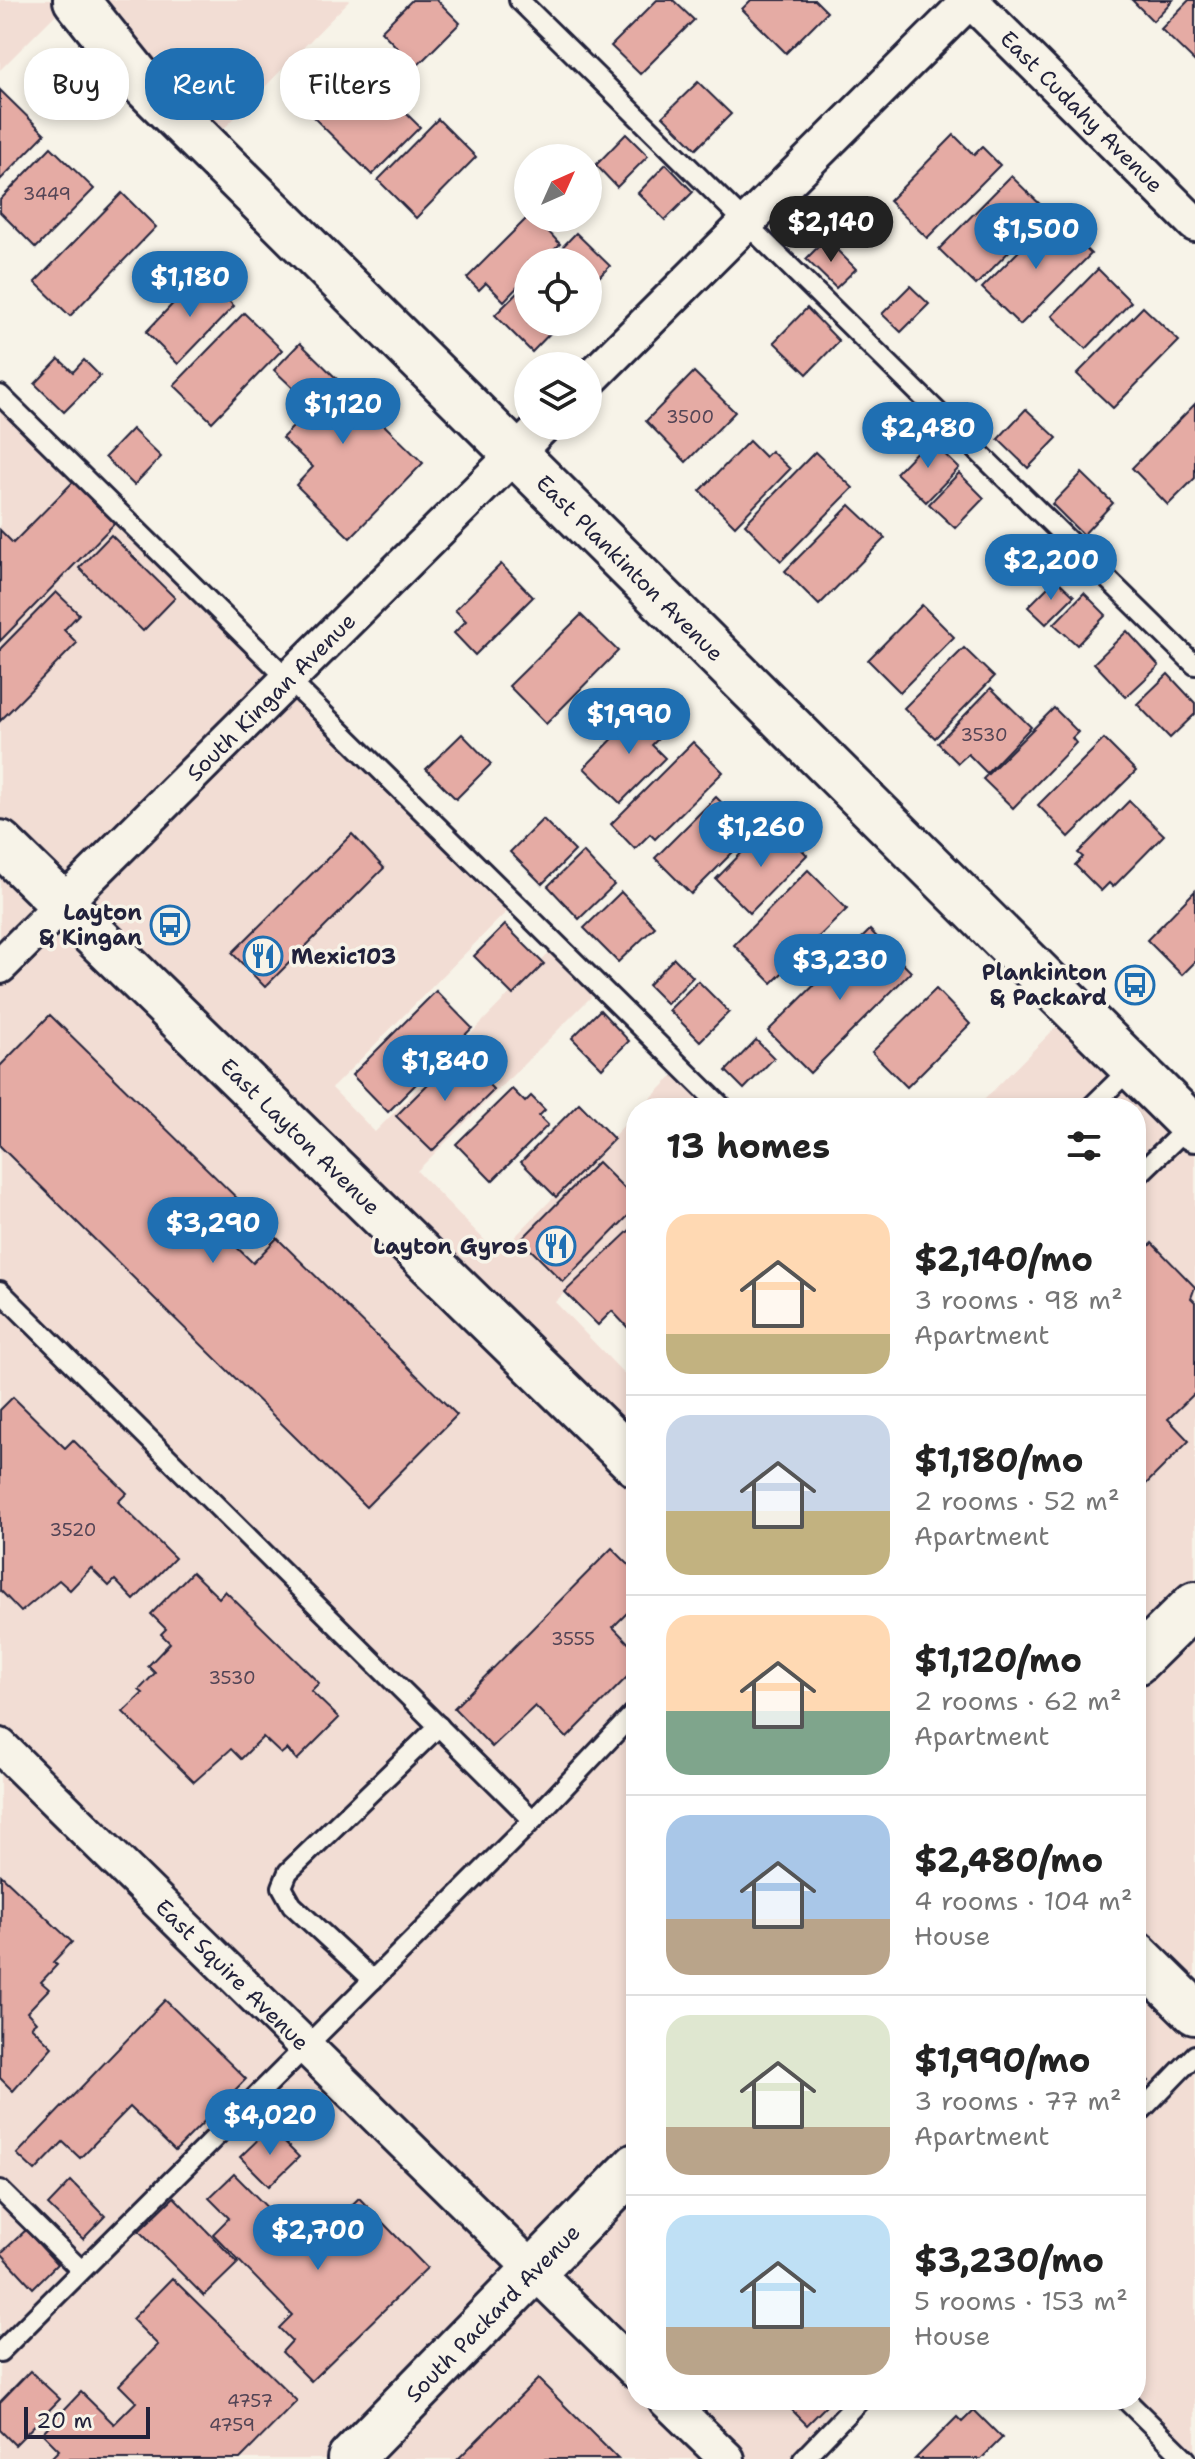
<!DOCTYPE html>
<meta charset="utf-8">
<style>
:root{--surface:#fff;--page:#f2f2f2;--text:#222;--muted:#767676;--line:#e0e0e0;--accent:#1f6fb2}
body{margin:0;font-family:"Shantell Sans",sans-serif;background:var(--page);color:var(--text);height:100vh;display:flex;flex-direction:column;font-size:30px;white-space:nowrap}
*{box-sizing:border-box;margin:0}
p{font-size:26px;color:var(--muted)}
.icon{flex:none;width:44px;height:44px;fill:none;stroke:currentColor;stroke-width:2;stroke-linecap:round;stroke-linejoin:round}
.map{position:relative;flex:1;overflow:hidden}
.drawer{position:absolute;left:626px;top:1098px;width:520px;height:1312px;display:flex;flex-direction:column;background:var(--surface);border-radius:32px;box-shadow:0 4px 12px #0003}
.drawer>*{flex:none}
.top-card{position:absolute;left:24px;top:48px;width:482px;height:72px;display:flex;gap:16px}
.needle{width:52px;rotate:45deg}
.controls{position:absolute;left:514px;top:144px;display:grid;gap:16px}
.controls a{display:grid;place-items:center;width:88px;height:88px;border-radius:50%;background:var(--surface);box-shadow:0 4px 12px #0003;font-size:40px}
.scale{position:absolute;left:24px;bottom:20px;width:126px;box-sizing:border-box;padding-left:8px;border:4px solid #22223b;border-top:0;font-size:22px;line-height:28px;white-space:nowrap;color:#22223b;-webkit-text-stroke:6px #f7f3e8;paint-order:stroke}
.price{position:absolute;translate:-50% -68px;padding:0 18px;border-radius:28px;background:var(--accent);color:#fff;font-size:26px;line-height:52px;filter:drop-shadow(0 2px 4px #0008)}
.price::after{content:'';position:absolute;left:50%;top:48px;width:24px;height:18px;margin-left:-12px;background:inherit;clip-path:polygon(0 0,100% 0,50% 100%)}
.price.on{background:#222;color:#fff}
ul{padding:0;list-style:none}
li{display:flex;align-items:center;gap:24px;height:200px;padding:0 40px}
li+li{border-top:2px solid var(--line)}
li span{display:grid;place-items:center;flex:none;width:224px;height:160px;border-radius:24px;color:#555}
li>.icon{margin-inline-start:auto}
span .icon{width:96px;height:96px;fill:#fffc;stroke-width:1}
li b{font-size:34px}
h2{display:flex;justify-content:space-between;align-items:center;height:96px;padding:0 40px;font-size:34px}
.tag{padding:0 28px;border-radius:32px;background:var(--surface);box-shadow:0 4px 12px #0003;font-size:28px;line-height:72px}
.tag.on{background:var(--accent);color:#fff}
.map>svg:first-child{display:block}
.built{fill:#f2ddd4}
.building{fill:#e5aba4;stroke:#22223b;stroke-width:2}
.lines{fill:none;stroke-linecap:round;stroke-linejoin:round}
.lane-casing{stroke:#22223b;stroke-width:24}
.street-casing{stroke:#22223b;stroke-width:40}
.secondary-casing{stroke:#22223b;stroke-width:50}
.lane{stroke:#f7f3e8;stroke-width:18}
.street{stroke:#f7f3e8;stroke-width:34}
.secondary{stroke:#f7f3e8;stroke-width:44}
.labels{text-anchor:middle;stroke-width:7;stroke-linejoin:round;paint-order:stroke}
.number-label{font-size:18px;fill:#534455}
.street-label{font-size:22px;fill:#22223b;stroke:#f7f3e8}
.poi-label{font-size:22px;font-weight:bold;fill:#22223b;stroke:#f7f3e8;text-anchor:end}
</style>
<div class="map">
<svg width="1195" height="2459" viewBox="0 0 1195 2459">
<rect width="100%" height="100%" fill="#f7f3e8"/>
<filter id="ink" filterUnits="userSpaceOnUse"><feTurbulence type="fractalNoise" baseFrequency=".0125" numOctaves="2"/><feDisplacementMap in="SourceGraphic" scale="16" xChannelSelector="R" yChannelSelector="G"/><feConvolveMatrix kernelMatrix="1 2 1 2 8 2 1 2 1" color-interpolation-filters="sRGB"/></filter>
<g filter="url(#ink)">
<g class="built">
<path d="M0,0H70L0,70Z"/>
<path d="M76,0H350L206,147Z"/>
<path d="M0,395L515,903L332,1088L375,1132L557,945L601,987L417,1171L498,1254L636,1113V1223L555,1302L636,1386V2400H860L803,2459H0Z"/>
<path d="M1074,1009L1195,1129V2459H1186L1136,2400V1108H976Z"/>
<path d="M682,1067L723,1108H641Z"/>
</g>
<g class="building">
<path d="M412,0H437L460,23L416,67L381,31Z"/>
<path d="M657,0H673L694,20L640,74L611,46Z"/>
<path d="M751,0H815L827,12L786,53L742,9Z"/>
<path d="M1132,0H1173L1153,21Z"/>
<path d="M1189,0H1195V62L1161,29Z"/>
<path d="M354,62L420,127L372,175L306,110Z"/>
<path d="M698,82L731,114L696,149L663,116Z"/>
<path d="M0,90L45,134L0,180Z"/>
<path d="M438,119L476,157L416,218L378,180Z"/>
<path d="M626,134L648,156L617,187L596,165Z"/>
<path d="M954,135L974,155L982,147L1000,165L927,238L889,201Z"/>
<path d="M51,147L94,189L36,248L0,212V200Z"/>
<path d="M666,164L693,192L665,220L638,193Z"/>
<path d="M1011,176L1048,212L976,285L939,249Z"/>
<path d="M122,193L156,227L70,316L35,282Z"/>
<path d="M528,217L552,218L545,228L560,244L542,262H528V276L504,301L486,283L479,290L467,278Z"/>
<path d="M1053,217L1091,254L1020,325L982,288Z"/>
<path d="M576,233L610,266L588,288V262H548Z"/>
<path d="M826,239L856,269L836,288L806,259Z"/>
<path d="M1098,269L1131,302L1086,349L1052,316Z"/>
<path d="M201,274L234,306L178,364L146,332Z"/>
<path d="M528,282V322H561L532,352L495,315Z"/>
<path d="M910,286L929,304L901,332L882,314Z"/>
<path d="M1143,307L1179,341L1113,408L1077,374Z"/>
<path d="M807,308L839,341L807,374L774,342Z"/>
<path d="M244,313L282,350L212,422L174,385Z"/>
<path d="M300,343L423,463L350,538L296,485L313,467L282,438L313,407L274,370Z"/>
<path d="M59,359L73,372L84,360L100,376L64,412L35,384Z"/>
<path d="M694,372L735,412L686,462L646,421Z"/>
<path d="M1195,404V478L1168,505L1132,468Z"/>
<path d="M1026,409L1057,438L1028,468L998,439Z"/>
<path d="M132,429L161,457L134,485L105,457Z"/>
<path d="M929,439L959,468L926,502L896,473Z"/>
<path d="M749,441L765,457L771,451L790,469L735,526L700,491Z"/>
<path d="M815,452L853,488L781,561L745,524Z"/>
<path d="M959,473L984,498L955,528L929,504Z"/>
<path d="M1082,473L1113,503L1083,535L1052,504Z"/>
<path d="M74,481L116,522L0,641V530L13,543Z"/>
<path d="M850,505L885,538L819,605L785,571Z"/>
<path d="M111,535L175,598L143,631L79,568Z"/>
<path d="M501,564L533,597L475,655L454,633L466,621L455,610Z"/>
<path d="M1056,579L1074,596L1046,624L1028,607Z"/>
<path d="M56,592L79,614L64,630L77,643L0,721V649Z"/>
<path d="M1084,593L1106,615L1077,645L1054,624Z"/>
<path d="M922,605L954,637L900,692L868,660Z"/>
<path d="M581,615L618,651L546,724L509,686Z"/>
<path d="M1127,631L1159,666L1126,697L1094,663Z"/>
<path d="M964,648L994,677L935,738L904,708Z"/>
<path d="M1168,674L1195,703V714L1170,738L1137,704Z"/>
<path d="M991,688L1031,727L987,773L968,754L958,763L938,743Z"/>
<path d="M645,706L668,729L652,745L665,758L620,803L584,768Z"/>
<path d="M1054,708L1078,732L1072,738L1076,743L1013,808L983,779Z"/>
<path d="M462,734L491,764L456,799L426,769Z"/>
<path d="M1104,739L1136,771L1069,837L1038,805Z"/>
<path d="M693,742L723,772L655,839L650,834L635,849L611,824Z"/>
<path d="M716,797L752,833L691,894L655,858Z"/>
<path d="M1129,801L1164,835L1113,887L1109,883L1101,891L1075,865L1083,857L1078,853Z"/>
<path d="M543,819L575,851L542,884L510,852Z"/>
<path d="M765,829L781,845L789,836L807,855L750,913L716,879Z"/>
<path d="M352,834L384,868L265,987L232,953Z"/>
<path d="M583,852L614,885L579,919L548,886Z"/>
<path d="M808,870L847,909L772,983L734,945Z"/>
<path d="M1195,891V962L1182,975L1147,940Z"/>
<path d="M621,892L655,927L618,962L584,928Z"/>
<path d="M505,925L544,964L513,995L474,956Z"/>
<path d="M870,930L911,972L810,1073L768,1031Z"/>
<path d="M674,958L693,977L667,1004L648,985Z"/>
<path d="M698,981L729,1012L700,1041L669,1010Z"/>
<path d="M936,989L970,1024L907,1087L872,1052Z"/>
<path d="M436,991L472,1028L388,1112L352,1075Z"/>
<path d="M600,1010L629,1041L602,1068L572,1038Z"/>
<path d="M50,1015L247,1208L223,1234L253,1263L277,1238L457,1415L366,1507L0,1146V1066Z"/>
<path d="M756,1040L774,1058L744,1089L726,1071Z"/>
<path d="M458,1054L494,1090L432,1151L396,1116Z"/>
<path d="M512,1089L525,1102L531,1096L545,1110L539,1116L548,1125L492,1181L456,1144Z"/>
<path d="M579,1103L614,1139L556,1197L521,1162Z"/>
<path d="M598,1162L636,1200V1208L563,1282L521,1240Z"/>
<path d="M636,1224V1326L631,1331L612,1311L598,1325L565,1292Z"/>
<path d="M1152,1243L1195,1287L1191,1298L1195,1302V1393L1168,1419L1189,1441L1136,1494V1259Z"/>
<path d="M13,1397L65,1448L73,1440L127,1493L118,1502L175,1558L134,1600L115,1580L109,1586L91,1568L70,1590L59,1580L21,1612L0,1590V1410Z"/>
<path d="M612,1548L636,1572V1604L613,1627L636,1651V1668L567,1738L535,1706L492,1747L454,1708Z"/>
<path d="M192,1572L219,1598L225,1591L319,1683L311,1691L339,1718L297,1760L287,1749L281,1754L263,1737L241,1759L231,1749L194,1782L123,1712L143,1693L139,1690L155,1673L148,1666L170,1643L161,1634L166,1629L151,1614Z"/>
<path d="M1,1875L72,1942L53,1962L57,1965L41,1982L49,1989L27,2012L36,2022L31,2026L52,2047L13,2091L0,2078Z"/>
<path d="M165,2000L246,2079L175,2151L130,2107L80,2158L63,2142L35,2171L17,2154Z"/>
<path d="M1136,2069L1149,2081L1136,2094Z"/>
<path d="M270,2128L299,2157L269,2186L240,2157Z"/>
<path d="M234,2174L307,2248L359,2198L427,2268L311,2381L282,2352L292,2341L279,2328L292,2315L213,2234L229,2218L209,2198Z"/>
<path d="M71,2181L105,2216L83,2239L48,2205Z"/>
<path d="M174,2197L238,2263L204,2296L139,2231Z"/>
<path d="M26,2230L57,2264L33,2288L1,2253Z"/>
<path d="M172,2278L297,2401L240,2459H50L59,2450L42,2433L81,2392L114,2424L136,2402L119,2385L158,2345L132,2319Z"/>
<path d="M30,2371L60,2399L15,2445L0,2430V2402Z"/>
<path d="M538,2379L618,2459H458Z"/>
<path d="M782,2400H832L807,2425Z"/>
<path d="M974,2410L1002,2438L981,2459H915L957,2417L962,2422Z"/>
</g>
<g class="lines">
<defs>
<g id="lane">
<path d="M519,0L1195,665"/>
<path d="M0,395L723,1108"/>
<path d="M1090,1108L1132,1067"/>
<path d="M1136,1177L1191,1124"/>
<path d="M0,1291L533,1820"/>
<path d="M373,1980L292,1905L282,1887L288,1872L439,1726"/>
<path d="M1136,2116L1195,2055"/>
<path d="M0,2190L81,2270"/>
<path d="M0,2352L533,1820L636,1711"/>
<path d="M1126,2400L1186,2459"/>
<path d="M803,2459L860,2400"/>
</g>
<g id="street">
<path id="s1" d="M970,0L1195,224"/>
<path d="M588,381L970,0"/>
<path id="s2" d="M0,966L543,426"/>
<path id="s3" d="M0,1746L636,2371"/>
<path d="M666,2400L727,2459"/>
</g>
<g id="secondary">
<path id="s4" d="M76,0L146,87L1195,1129"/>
<path id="s5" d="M0,843L636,1464"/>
<path d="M1136,1662L1195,1604"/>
<path d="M1136,1954L1195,2012"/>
<path id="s6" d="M350,2459L636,2166"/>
</g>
</defs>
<use href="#lane" class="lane-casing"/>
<use href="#street" class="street-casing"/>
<use href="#secondary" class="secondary-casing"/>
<use href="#lane" class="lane"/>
<use href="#street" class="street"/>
<use href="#secondary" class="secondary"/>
</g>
</g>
<defs>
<symbol id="bus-ring" viewBox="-11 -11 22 22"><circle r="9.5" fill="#f7f3e8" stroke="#1f6fb2" stroke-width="1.5"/><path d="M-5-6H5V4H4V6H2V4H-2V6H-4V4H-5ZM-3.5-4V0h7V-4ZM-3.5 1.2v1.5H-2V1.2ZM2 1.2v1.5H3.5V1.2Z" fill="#1f6fb2"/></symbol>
<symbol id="restaurant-ring" viewBox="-11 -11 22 22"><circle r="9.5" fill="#f7f3e8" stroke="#1f6fb2" stroke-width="1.5"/><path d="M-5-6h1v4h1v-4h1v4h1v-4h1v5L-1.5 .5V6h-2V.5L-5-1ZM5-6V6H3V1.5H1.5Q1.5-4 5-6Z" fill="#1f6fb2"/></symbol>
</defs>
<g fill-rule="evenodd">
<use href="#bus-ring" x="148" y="903" width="44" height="44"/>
<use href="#restaurant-ring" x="241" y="934" width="44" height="44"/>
<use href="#bus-ring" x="1113" y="963" width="44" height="44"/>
<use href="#restaurant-ring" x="534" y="1224" width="44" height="44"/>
</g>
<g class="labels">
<g class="number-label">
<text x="47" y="200">3449</text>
<text x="690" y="423">3500</text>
<text x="984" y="741">3530</text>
<text x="73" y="1536">3520</text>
<text x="573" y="1645">3555</text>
<text x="232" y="1684">3530</text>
<text x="250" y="2407">4757</text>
<text x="232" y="2431">4759</text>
</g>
<g class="street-label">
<text dy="8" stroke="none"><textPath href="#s1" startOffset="158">East Cudahy Avenue</textPath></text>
<text dy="8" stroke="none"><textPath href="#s4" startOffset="794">East Plankinton Avenue</textPath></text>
<text dy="8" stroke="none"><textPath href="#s2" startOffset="382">South Kingan Avenue</textPath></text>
<text dy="8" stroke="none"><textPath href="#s5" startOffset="420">East Layton Avenue</textPath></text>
<text dy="8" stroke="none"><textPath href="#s3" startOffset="326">East Squire Avenue</textPath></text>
<text dy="8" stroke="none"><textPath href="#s6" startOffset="204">South Packard Avenue</textPath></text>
</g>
<g class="poi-label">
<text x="142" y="920">Layton<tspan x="142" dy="25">&amp; Kingan</tspan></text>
<text x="291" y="964" text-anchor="start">Mexic103</text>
<text x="1107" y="980">Plankinton<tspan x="1107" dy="25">&amp; Packard</tspan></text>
<text x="528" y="1254">Layton Gyros</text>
</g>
</g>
</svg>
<div class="controls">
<a><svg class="needle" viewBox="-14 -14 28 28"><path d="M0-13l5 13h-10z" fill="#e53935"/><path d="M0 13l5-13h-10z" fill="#767676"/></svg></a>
<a><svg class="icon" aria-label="locate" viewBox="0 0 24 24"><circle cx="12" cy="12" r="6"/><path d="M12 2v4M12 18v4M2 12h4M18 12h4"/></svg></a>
<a><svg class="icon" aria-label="layers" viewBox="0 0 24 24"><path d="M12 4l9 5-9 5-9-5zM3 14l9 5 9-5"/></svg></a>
</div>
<div class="scale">20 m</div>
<b class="price on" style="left:831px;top:264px">$2,140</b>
<b class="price" style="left:1036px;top:271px">$1,500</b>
<b class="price" style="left:190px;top:319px">$1,180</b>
<b class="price" style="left:343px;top:446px">$1,120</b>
<b class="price" style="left:928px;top:470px">$2,480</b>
<b class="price" style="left:1051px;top:602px">$2,200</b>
<b class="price" style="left:629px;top:756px">$1,990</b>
<b class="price" style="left:761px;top:869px">$1,260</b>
<b class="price" style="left:840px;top:1002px">$3,230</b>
<b class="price" style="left:445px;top:1103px">$1,840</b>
<b class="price" style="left:213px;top:1265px">$3,290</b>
<b class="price" style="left:270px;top:2157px">$4,020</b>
<b class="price" style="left:318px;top:2272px">$2,700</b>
<div class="top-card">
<a class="tag">Buy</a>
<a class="tag on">Rent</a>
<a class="tag">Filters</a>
</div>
<section class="drawer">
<h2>13 homes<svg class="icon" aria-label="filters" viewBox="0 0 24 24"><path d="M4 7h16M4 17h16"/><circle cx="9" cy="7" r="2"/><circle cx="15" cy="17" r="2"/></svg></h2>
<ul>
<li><span style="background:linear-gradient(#ffd9b3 75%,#c2b280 0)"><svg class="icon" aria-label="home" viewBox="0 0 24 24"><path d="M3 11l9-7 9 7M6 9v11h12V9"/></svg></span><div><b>$2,140/mo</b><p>3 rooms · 98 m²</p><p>Apartment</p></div></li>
<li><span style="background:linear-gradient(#c9d6e8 60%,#c2b280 0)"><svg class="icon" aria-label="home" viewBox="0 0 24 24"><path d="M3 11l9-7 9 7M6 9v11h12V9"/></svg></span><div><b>$1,180/mo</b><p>2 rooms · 52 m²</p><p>Apartment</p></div></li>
<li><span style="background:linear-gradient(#ffd9b3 60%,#7fa58c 0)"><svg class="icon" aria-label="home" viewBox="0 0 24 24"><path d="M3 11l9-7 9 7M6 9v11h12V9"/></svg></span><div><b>$1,120/mo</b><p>2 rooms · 62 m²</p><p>Apartment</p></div></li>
<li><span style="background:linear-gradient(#a9c7e8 65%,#b9a48a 0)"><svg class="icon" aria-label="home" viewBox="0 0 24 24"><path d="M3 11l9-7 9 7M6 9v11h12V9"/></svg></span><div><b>$2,480/mo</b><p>4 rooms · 104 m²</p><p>House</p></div></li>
<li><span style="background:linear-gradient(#dfe7d0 70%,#b9a48a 0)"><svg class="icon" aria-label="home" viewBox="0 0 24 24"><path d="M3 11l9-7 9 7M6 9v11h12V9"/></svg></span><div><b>$1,990/mo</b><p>3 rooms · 77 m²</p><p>Apartment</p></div></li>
<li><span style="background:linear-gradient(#bfe0f5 70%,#b9a48a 0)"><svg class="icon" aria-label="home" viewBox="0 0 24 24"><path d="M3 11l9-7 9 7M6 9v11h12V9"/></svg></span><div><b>$3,230/mo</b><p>5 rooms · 153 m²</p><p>House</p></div></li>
</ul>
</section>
</div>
